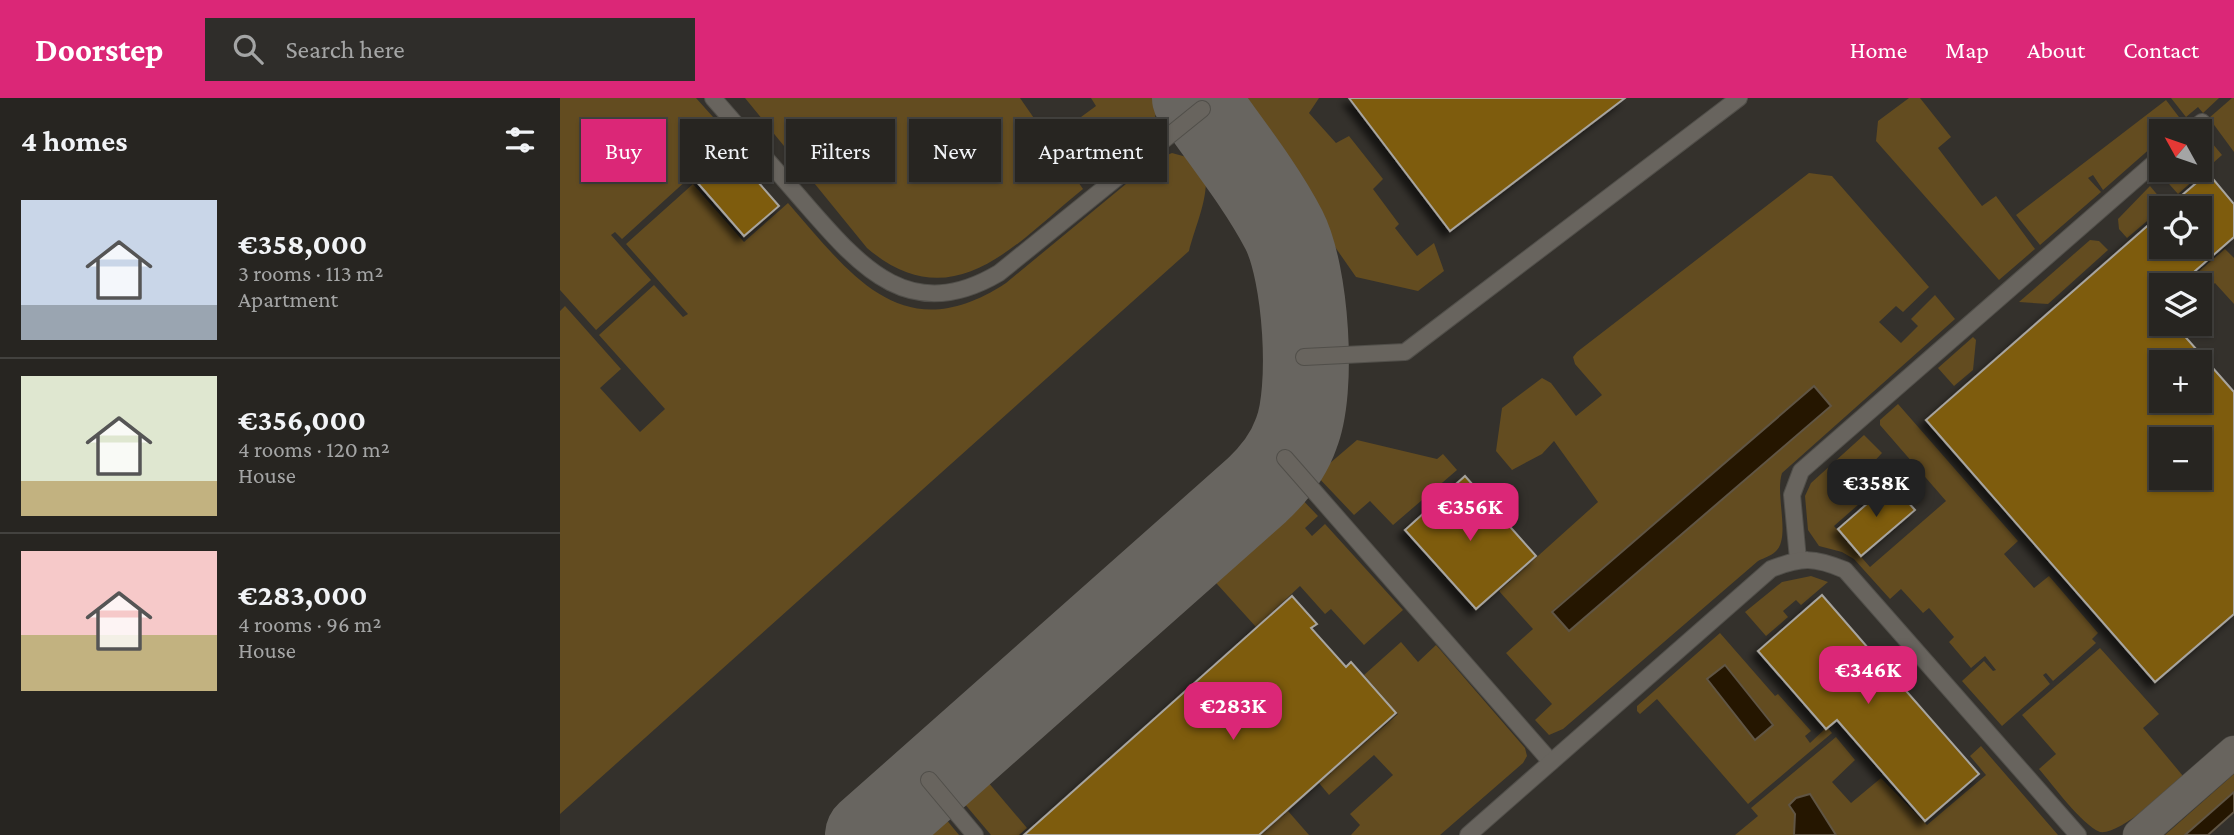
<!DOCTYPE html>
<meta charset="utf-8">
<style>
:root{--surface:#272521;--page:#2f2d2a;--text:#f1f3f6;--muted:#a4a5a5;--line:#43423f;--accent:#db2777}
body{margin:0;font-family:"Crimson Pro",serif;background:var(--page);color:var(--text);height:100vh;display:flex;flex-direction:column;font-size:26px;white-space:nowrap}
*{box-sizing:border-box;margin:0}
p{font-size:23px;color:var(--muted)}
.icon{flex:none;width:38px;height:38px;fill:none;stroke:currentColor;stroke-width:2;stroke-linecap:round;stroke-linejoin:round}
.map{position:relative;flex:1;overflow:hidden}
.details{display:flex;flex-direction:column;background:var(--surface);width:560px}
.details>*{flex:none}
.banner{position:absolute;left:21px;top:21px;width:665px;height:63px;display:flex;gap:14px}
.needle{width:46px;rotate:310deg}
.fabs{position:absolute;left:1589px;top:21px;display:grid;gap:14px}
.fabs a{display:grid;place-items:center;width:63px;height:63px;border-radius:0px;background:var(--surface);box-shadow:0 2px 5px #0004,0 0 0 2px var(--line);font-size:35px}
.price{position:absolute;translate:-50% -60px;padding:0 16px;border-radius:14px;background:var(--accent);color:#fff;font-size:23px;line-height:46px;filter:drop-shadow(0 2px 4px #0008)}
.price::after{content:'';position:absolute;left:50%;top:42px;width:21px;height:16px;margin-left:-10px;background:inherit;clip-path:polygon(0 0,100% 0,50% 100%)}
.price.selected{background:#222;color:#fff}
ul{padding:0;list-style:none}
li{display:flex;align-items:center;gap:21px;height:175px;padding:0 21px}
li+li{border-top:2px solid var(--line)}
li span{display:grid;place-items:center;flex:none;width:196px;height:140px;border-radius:0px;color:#555}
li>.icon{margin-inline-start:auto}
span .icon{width:84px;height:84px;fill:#fffc;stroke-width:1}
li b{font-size:30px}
h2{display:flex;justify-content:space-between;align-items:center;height:84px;padding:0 21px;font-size:30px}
.tag{padding:0 24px;border-radius:0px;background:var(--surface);box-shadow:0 2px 5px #0004,0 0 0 2px var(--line);font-size:24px;line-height:63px}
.tag.selected{background:var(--accent);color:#fff}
header{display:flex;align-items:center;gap:42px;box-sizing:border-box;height:98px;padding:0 35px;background:var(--accent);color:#fff}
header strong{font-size:33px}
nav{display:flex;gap:38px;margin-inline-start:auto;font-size:24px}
.search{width:490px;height:63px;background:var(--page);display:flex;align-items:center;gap:18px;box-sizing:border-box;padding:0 24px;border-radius:0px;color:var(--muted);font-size:26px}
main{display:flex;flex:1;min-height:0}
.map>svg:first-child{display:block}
.green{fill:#634c20;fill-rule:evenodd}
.water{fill:#251600;stroke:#605544;stroke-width:2}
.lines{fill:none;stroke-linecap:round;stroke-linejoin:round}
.taxiway{stroke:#686560;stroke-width:86}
.building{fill:#7e5b0b;stroke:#a8a59f;stroke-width:2;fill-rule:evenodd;filter:url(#shadow)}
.service-casing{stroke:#514f4a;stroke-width:18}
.minor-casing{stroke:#514f4a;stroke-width:33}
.service{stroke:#68645e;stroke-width:16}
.minor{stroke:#68645e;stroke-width:32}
</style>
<header>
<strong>Doorstep</strong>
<div class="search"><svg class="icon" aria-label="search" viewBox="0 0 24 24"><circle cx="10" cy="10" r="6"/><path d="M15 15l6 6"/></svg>Search here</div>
<nav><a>Home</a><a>Map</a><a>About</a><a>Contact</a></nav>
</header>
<main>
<section class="details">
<h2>4 homes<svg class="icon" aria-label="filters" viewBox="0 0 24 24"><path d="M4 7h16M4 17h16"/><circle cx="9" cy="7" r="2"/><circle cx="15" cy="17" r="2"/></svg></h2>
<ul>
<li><span style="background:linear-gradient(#c9d6e8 75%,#9aa5b1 0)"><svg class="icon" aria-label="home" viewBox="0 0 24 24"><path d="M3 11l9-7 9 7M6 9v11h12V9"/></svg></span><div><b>€358,000</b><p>3 rooms · 113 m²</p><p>Apartment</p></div></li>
<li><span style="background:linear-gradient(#dfe7d0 75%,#c2b280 0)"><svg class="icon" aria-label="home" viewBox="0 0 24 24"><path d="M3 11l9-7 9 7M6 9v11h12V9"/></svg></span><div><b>€356,000</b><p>4 rooms · 120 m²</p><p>House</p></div></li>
<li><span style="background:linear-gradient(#f6c9c9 60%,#c2b280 0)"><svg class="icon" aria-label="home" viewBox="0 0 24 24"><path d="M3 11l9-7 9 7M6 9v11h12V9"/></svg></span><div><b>€283,000</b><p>4 rooms · 96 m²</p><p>House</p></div></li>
</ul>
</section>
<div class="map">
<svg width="1674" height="737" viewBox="0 0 1674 737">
<defs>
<filter id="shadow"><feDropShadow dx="-6" dy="6" stdDeviation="3.5" flood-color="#0009"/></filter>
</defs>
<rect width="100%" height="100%" fill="#34312c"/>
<g class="green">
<path d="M0,0H136L170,38L126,78L128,81L62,141L55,134L51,137L91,182L36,232L0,192Z"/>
<path d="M185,0H460L523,91C455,146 393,223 307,150Z"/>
<path d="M531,0H598L593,33L554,67L521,19L536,8Z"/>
<path d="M671,0H759L749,15L776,45L789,38L823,81L813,91L839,126L835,130L857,158L874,145L884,173L858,193L796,179Z"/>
<path d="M1349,0H1360L1391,39L1378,50L1422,108L1436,98L1475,151L1439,182L1316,43L1318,23Z"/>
<path d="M1611,0H1659L1643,15L1638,9L1626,19Z"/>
<path d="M1672,0H1674V54L1649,20Z"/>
<path d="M1606,2L1622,23L1610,33H1601V41L1543,92L1533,77L1528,80L1541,94L1480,147L1456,117Z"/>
<path d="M1647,39L1662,57L1618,96L1602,78L1609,72H1640V46Z"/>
<path d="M612,55L641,63C655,88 635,127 629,153L0,716V213L5,208L61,271L40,290L80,334L105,311L39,237L94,187L123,219L128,216L66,146L133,86L184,144L228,105C291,177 343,253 446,185L595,62Z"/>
<path d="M1249,75L1272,78L1369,189L1343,214L1336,208L1319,224L1341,245L1358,228L1351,221L1375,197L1395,221L1222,375C1215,396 1230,437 1217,452C1213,457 1204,460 1198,463L1003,631L989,637L975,622L992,606L946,555L973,531L939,493L1038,404L994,343L982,356L952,372L936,353L942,310L982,280L991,285L1016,318L1042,297L1015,266L1013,259L1017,254ZM1253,289L1270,308L1008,533L992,513Z"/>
<path d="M1590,88L1606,107L1567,140L1559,131L1558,121Z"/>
<path d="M1530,142L1539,143L1548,152L1488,206L1459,204Z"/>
<path d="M1665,151L1674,160V206L1655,185L1640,198V187H1623Z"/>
<path d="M1413,239L1416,242L1413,272L1394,288L1378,270Z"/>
<path d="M1338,306L1458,443L1444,456L1474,490L1489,478L1538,535L1532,541L1536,545L1493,583L1486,575L1483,577L1490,586L1442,628L1402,583L1424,563L1433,573L1436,572L1425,558L1411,570L1389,544L1394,539L1369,510L1363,515L1341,491L1330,501L1294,461L1282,454L1259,448L1248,432L1245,398L1251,385L1304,337L1322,355L1309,369L1316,378L1321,373L1325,378L1296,402L1299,406L1274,428L1310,469L1386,403L1320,327V322Z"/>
<path d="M797,342L877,361L883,356L897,372L833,427L810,403L794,417L756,377Z"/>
<path d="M736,395L758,418L745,430L752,438L765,426L843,512L804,547L771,511L765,516L740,488L696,529L648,476Z"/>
<path d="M1251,478L1268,484L1241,507L1236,502L1223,513L1228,519L1206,538L1185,514L1222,484Z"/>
<path d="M1160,535L1215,598L1218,596L1251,633L1245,638L1250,645L1267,629L1272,635L1188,706L1097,601L1080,616L1077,613V608ZM1165,567L1213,626L1195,641L1147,582Z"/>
<path d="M841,544L858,564L876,547L965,650L967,658L963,665L880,737H791L800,727L790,716L833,677L814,657L769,697L759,685L838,616L804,577Z"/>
<path d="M1540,550L1599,616L1583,630L1623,678C1607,692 1561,737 1540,734C1521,726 1493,687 1479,671L1496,656L1462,617Z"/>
<path d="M1276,639L1295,662L1272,684L1291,705L1321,680L1367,727L1426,677L1410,658L1421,648L1498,737H1276L1250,696L1235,716L1234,737H1175L1198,718L1191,710Z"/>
<path d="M1674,676V695L1626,737H1605Z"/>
<path d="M422,677L467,730L459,737H431L398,698Z"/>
<path d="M728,713L749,737H701Z"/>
<path d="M380,714L399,737H355Z"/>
</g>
<g class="water">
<path d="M1254,288L1271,308L1009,533L992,514Z"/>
<path d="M1165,567L1213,627L1195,642L1147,581Z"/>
<path d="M1674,694V714L1648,737H1625Z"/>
<path d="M1250,696L1276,737H1234L1235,716L1229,707L1236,700Z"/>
</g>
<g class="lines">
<path class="taxiway" d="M308,737L697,392C714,376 728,359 736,336C754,292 746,175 724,132C700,86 665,43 635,0"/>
</g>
<g class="building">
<path d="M789,0H1065L890,133Z"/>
<path d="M171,53L219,108L184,138L136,83Z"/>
<path d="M1648,75L1674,106V139L1619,187H1601V203L1597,206L1601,211V226H1614L1674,294V516L1595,584L1366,322L1601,116V149H1640V110H1607ZM1601,264H1640V303H1601ZM1601,341H1640V380H1601Z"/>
<path d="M905,378L976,458L916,511L845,432Z"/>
<path d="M1331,385L1355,412L1301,458L1278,431Z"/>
<path d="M1262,497L1315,558L1322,552L1346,580L1340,586L1419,676L1365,723L1277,622L1266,631L1198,553Z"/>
<path d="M732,498L757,526L751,530L786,569L791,564L836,615L699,737H464Z"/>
</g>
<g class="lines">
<defs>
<g id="service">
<path d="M153,0C183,34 212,68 242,102C298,166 348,229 439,175L642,11"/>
<path d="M1631,33L1642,24"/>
<path d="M744,259L845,254L1179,0"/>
<path d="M725,360L991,664"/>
<path d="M1238,461L1232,397L1241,373L1601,59"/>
<path d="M369,682L415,737"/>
<path d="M908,737L1211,471C1242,459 1254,459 1285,472L1518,737"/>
</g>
<path id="minor" d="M1579,737L1674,654"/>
</defs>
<use href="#service" class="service-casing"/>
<use href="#minor" class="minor-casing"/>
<use href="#service" class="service"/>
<use href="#minor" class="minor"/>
</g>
</svg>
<div class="fabs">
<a><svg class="needle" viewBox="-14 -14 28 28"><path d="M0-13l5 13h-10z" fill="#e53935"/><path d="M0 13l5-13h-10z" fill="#a4a5a5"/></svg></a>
<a><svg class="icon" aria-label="locate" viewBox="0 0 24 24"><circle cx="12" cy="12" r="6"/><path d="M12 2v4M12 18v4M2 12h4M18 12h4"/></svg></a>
<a><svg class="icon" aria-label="layers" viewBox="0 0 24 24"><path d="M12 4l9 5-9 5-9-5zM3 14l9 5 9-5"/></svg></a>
<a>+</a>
<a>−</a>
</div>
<b class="price selected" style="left:1316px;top:421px">€358K</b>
<b class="price" style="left:910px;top:445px">€356K</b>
<b class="price" style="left:1308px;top:608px">€346K</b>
<b class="price" style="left:673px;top:644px">€283K</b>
<div class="banner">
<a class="tag selected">Buy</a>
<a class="tag">Rent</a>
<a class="tag">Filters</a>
<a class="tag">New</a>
<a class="tag">Apartment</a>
</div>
</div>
</main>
